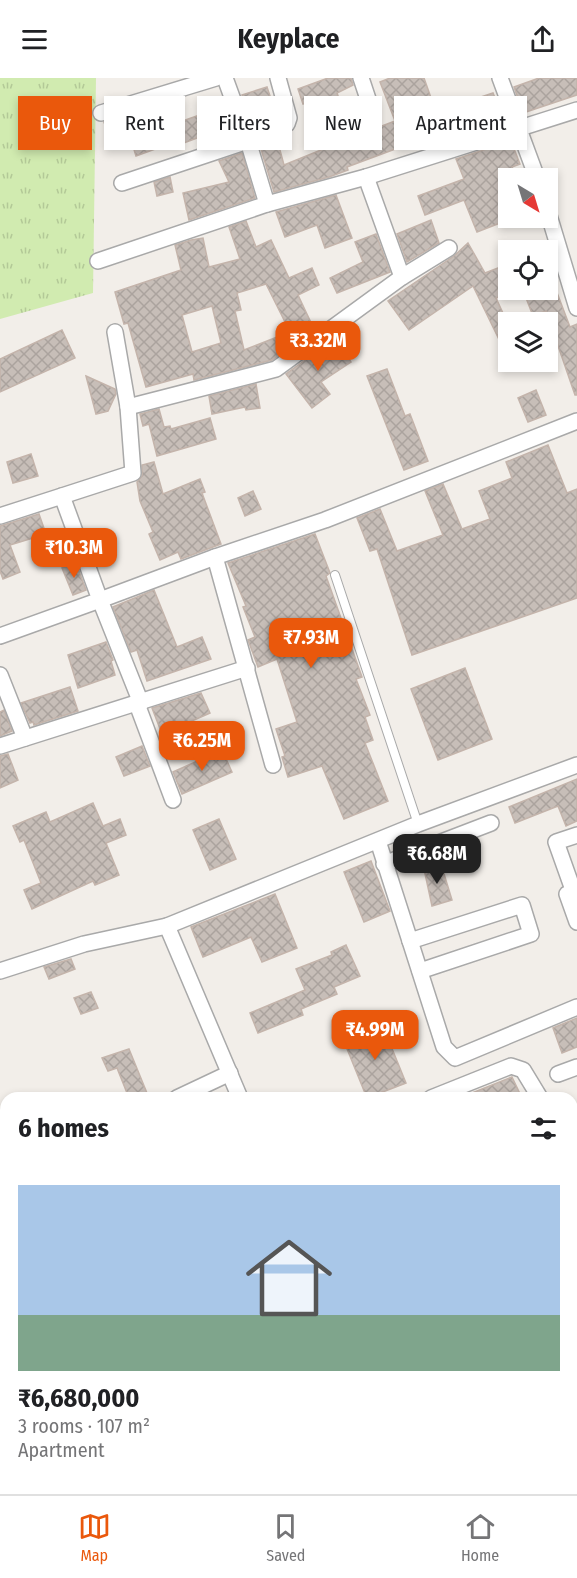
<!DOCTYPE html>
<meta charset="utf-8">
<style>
:root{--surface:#fff;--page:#f6f6f6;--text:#202124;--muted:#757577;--line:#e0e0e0;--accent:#ea580c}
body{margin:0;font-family:"Fira Sans Condensed",sans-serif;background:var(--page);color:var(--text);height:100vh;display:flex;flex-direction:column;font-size:22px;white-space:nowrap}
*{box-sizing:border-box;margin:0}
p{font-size:20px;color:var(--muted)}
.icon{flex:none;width:33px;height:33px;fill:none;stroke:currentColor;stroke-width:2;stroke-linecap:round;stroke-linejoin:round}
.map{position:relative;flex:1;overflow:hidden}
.drawer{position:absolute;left:0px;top:1014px;width:578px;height:402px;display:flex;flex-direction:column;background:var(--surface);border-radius:18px 18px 0 0;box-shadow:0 3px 9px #0003}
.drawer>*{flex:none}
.top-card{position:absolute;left:18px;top:18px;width:542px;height:54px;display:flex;gap:12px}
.needle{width:39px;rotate:142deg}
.controls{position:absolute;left:498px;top:90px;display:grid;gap:12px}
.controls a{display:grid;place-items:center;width:60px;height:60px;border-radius:0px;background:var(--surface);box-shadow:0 3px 9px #0003;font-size:30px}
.price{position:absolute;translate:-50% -51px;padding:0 14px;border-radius:12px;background:var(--accent);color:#fff;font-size:20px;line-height:39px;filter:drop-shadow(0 2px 3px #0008)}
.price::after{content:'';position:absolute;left:50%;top:36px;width:18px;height:14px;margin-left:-9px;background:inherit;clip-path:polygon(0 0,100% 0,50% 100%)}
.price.active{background:#222;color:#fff}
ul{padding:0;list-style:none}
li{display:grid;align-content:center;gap:12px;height:318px;padding:0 18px}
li+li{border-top:2px solid var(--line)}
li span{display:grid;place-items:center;height:186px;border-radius:0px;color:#555}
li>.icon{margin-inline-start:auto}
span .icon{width:108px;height:108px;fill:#fffc;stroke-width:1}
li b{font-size:26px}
h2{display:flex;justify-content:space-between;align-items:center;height:72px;padding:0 18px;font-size:26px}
.tag{padding:0 21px;border-radius:0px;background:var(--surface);box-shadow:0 3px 9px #0003;font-size:21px;line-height:54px}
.tag.active{background:var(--accent);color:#fff}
header{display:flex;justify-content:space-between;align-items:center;height:78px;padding:0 18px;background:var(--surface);font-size:27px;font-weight:700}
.menu{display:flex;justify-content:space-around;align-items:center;height:84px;border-top:2px solid var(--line);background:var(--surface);font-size:16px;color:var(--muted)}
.menu a{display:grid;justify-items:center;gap:3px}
.menu .active{color:var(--accent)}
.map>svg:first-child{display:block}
.grass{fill:url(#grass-tufts)}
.pitch{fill:#88e0b8}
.building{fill:url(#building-cross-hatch);stroke:#c4b4ab;stroke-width:1.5;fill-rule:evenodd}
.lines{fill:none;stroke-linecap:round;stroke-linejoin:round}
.lane-casing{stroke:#a9a9a9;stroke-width:10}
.street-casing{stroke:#a9a9a9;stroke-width:18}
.lane{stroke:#fff;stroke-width:8}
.street{stroke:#fff;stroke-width:15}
</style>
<header><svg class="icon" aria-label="menu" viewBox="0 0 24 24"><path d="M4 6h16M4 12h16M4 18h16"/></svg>Keyplace<svg class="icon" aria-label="share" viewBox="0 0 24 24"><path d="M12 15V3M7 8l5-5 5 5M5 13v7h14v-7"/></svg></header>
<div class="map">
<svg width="577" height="1416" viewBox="0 0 577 1416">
<defs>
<pattern id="grass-tufts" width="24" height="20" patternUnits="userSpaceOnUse" patternTransform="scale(1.5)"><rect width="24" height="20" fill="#d1ebb0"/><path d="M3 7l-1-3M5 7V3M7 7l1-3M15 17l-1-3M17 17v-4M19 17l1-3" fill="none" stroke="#b3c997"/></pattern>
<pattern id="building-cross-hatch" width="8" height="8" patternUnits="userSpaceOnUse" patternTransform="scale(1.5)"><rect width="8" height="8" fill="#c7beb8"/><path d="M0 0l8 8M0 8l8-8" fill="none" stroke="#aba39e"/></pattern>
</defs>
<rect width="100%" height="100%" fill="#f2eee9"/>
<path class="grass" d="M0,0H96L93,215L0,241Z"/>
<path class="pitch" d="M572,1407L576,1416H438L451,1410H572Z"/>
<g class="building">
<path d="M328,0H351L353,7L337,15L353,59L395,43L380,4L390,0H424L436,34L493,15L505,45L449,62L448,58L424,67L422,61L347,89L348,92L329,99L274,114L260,68L277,61L284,87L321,72L306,25L303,26L298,11Z"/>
<path d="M539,0H577V17L523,35L514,9Z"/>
<path d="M267,9L275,33L250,40L242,17Z"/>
<path d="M223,24L232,47L181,66L180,62L136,78L127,49L108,56L104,44L167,25L174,46L211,33L209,29Z"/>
<path d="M511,63L520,86L512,89L516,100H508V142L477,154L464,122L425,137L418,118L464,101L456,81Z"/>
<path d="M242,75L255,120L189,142L183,115L229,104L219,83Z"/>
<path d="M170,99L173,114L157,118L154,104Z"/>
<path d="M336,117L352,160L325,170L317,147L285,159L276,134Z"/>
<path d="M431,142L439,165L407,184L397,156Z"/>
<path d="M246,143L256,169L271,162L289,200L312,190L319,207L298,217L314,251L272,282L194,302L193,296L146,309L128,245L124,246L115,214L181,192L175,167L191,162L203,160L209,189L240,181L229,149ZM266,206L290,254L244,272L235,233L241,232L237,215ZM212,228L221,265L192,274L182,237Z"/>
<path d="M376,156L390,194L337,215L330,200L363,184L355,164Z"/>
<path d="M468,165L485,195L508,186V215L496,220L508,246V280L473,208L409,252L388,223L454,178Z"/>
<path d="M523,212H556L570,249L577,246V317H575L546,233L533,238Z"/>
<path d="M62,252L75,280L0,314V281Z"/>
<path d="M336,260L351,284L321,304L330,316L312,330L286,296Z"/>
<path d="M387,291L405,338L410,336L428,383L404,392L367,298Z"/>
<path d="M86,298L115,311L116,316L108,333L96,336Z"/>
<path d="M256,306L260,330L246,332L245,329L212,336L209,318Z"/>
<path d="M536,312L546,337L528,344L518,320Z"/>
<path d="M159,331L164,349L170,348L171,351L210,340L216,361L157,378L149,346L143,348L140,336Z"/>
<path d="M548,367L567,415L577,411V520L412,577L377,471L370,473L357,440L380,431L397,473L443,457L425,413L443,406L462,451L490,441L479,413L512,400L506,384Z"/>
<path d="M31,376L38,398L13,405L7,384Z"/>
<path d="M154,384L163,416L200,401L205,414L202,415L221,466L181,481L178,474L160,482L149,456L153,454L140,423L137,404L142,398V387Z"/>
<path d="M253,413L261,431L245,438L238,420Z"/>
<path d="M39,436L46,456L10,467L20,494L3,501L0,493V448Z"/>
<path d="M315,456L330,495L326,498L362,599L356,601L370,637L365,639L373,662L365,665L388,723L344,741L322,688L288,699L282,679L285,678L276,651L297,644L277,581L258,589L248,562L255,559L243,529L246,528L228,485Z"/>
<path d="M76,485L86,512L73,517L62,490Z"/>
<path d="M154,512L177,569L202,559L211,581L147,603L137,572L131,574L113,529Z"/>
<path d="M106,564L113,582L111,583L115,597L78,610L68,577Z"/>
<path d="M465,590L492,661L438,682L411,611Z"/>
<path d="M70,609L78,633L34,647L33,644L30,645L21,625Z"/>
<path d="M201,615L210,635L162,656L152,630Z"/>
<path d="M4,632L12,653L0,658V634Z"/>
<path d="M142,668L150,688L124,698L116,679Z"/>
<path d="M222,672L232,694L182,716L173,694Z"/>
<path d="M8,676L18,702L0,710V678Z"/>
<path d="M577,701V743L566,748L558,728L515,745L509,729Z"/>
<path d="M93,725L103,748L120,741L126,757L106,765L119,797L95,807L93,803L32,831L24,812L41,805L24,762L20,764L13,748L46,734L50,744Z"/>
<path d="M219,741L236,781L210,792L193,752Z"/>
<path d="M371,783L390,833L364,844L344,794Z"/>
<path d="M441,786L452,822L432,828L424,791Z"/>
<path d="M275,816L297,870L262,884L251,859L203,879L191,849Z"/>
<path d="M346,867L360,898L334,909L337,916L301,931L303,937L258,955L250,935L305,912L296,891L332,877L331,874Z"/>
<path d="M71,881L75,891L49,901L44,889Z"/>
<path d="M91,914L98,930L81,936L74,920Z"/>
<path d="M577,940V969L562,975L553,950Z"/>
<path d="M382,946L406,1005L367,1020L343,961Z"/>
<path d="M129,971L149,1020H129L117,990L108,993L102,980Z"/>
<path d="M512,999L522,1020H462V1019Z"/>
</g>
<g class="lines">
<defs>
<path id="lane" d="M335,497L418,746"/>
<g id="street">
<path d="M361,0L371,30"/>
<path d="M500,0L537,100"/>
<path d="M101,35L216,0"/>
<path d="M366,99L402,199"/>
<path d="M122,105L248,63L225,0"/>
<path d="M267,126L248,63L287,46L289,40L278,0"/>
<path d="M548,134L577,230"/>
<path d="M98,183L267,126L366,99L577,32"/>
<path d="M128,329L276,291L402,199L449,170"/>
<path d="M0,438L62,418"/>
<path d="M215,479L273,687"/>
<path d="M0,558L100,522L62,418L133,395L128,329L115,254"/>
<path d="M0,597L25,660"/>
<path d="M141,625L100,522L215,479L325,442L577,343"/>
<path d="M137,626L173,722"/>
<path d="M0,668L247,590"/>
<path d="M577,757L556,764L577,823"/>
<path d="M378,763L444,969L455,980L577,929"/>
<path d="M384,786L491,745"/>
<path d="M567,816L577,844"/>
<path d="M410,863L522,827L531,856L420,893"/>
<path d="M0,893L84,866L167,848"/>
<path d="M558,996L577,989"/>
<path d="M177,1020L230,995"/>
<path d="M240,1020L167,848L418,746L577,687"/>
<path d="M431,1020L511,988L523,992L540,1020"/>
<path d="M572,1180L577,1192"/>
<path d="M572,1210L577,1206"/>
<path d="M0,1235L6,1232"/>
<path d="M0,1298L6,1296"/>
<path d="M572,1338L577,1336"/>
<path d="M0,1348L6,1345"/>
<path d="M127,1410L130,1416"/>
<path d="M202,1410L205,1416"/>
<path d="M402,1416L414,1410"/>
</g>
</defs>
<use href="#lane" class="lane-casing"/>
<use href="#street" class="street-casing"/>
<use href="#lane" class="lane"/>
<use href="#street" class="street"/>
</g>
</svg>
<div class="controls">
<a><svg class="needle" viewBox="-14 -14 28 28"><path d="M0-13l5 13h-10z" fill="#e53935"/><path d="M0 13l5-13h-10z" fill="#757577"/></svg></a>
<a><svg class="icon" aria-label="locate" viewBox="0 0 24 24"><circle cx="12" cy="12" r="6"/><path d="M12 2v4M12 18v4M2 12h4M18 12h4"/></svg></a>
<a><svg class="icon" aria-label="layers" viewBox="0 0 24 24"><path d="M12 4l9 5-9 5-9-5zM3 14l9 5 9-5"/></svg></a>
</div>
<b class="price" style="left:318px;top:294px">₹3.32M</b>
<b class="price" style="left:74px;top:501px">₹10.3M</b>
<b class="price" style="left:311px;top:591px">₹7.93M</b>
<b class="price" style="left:202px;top:694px">₹6.25M</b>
<b class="price active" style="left:437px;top:807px">₹6.68M</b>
<b class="price" style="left:375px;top:983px">₹4.99M</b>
<div class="top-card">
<a class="tag active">Buy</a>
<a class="tag">Rent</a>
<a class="tag">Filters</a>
<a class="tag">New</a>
<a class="tag">Apartment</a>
</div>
<section class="drawer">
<h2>6 homes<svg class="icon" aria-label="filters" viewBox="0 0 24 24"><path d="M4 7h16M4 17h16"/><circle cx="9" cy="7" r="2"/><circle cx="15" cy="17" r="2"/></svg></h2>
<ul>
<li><span style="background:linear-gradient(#a9c7e8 70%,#7fa58c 0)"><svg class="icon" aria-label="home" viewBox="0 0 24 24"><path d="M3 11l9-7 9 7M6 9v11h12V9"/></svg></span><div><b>₹6,680,000</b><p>3 rooms · 107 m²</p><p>Apartment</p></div></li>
</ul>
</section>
</div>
<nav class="menu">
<a class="active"><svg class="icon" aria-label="map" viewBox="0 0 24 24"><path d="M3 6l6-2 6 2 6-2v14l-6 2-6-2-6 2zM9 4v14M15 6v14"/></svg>Map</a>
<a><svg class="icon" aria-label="saved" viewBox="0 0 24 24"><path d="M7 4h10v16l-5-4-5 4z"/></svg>Saved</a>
<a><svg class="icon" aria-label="home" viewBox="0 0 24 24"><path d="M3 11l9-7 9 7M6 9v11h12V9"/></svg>Home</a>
</nav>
